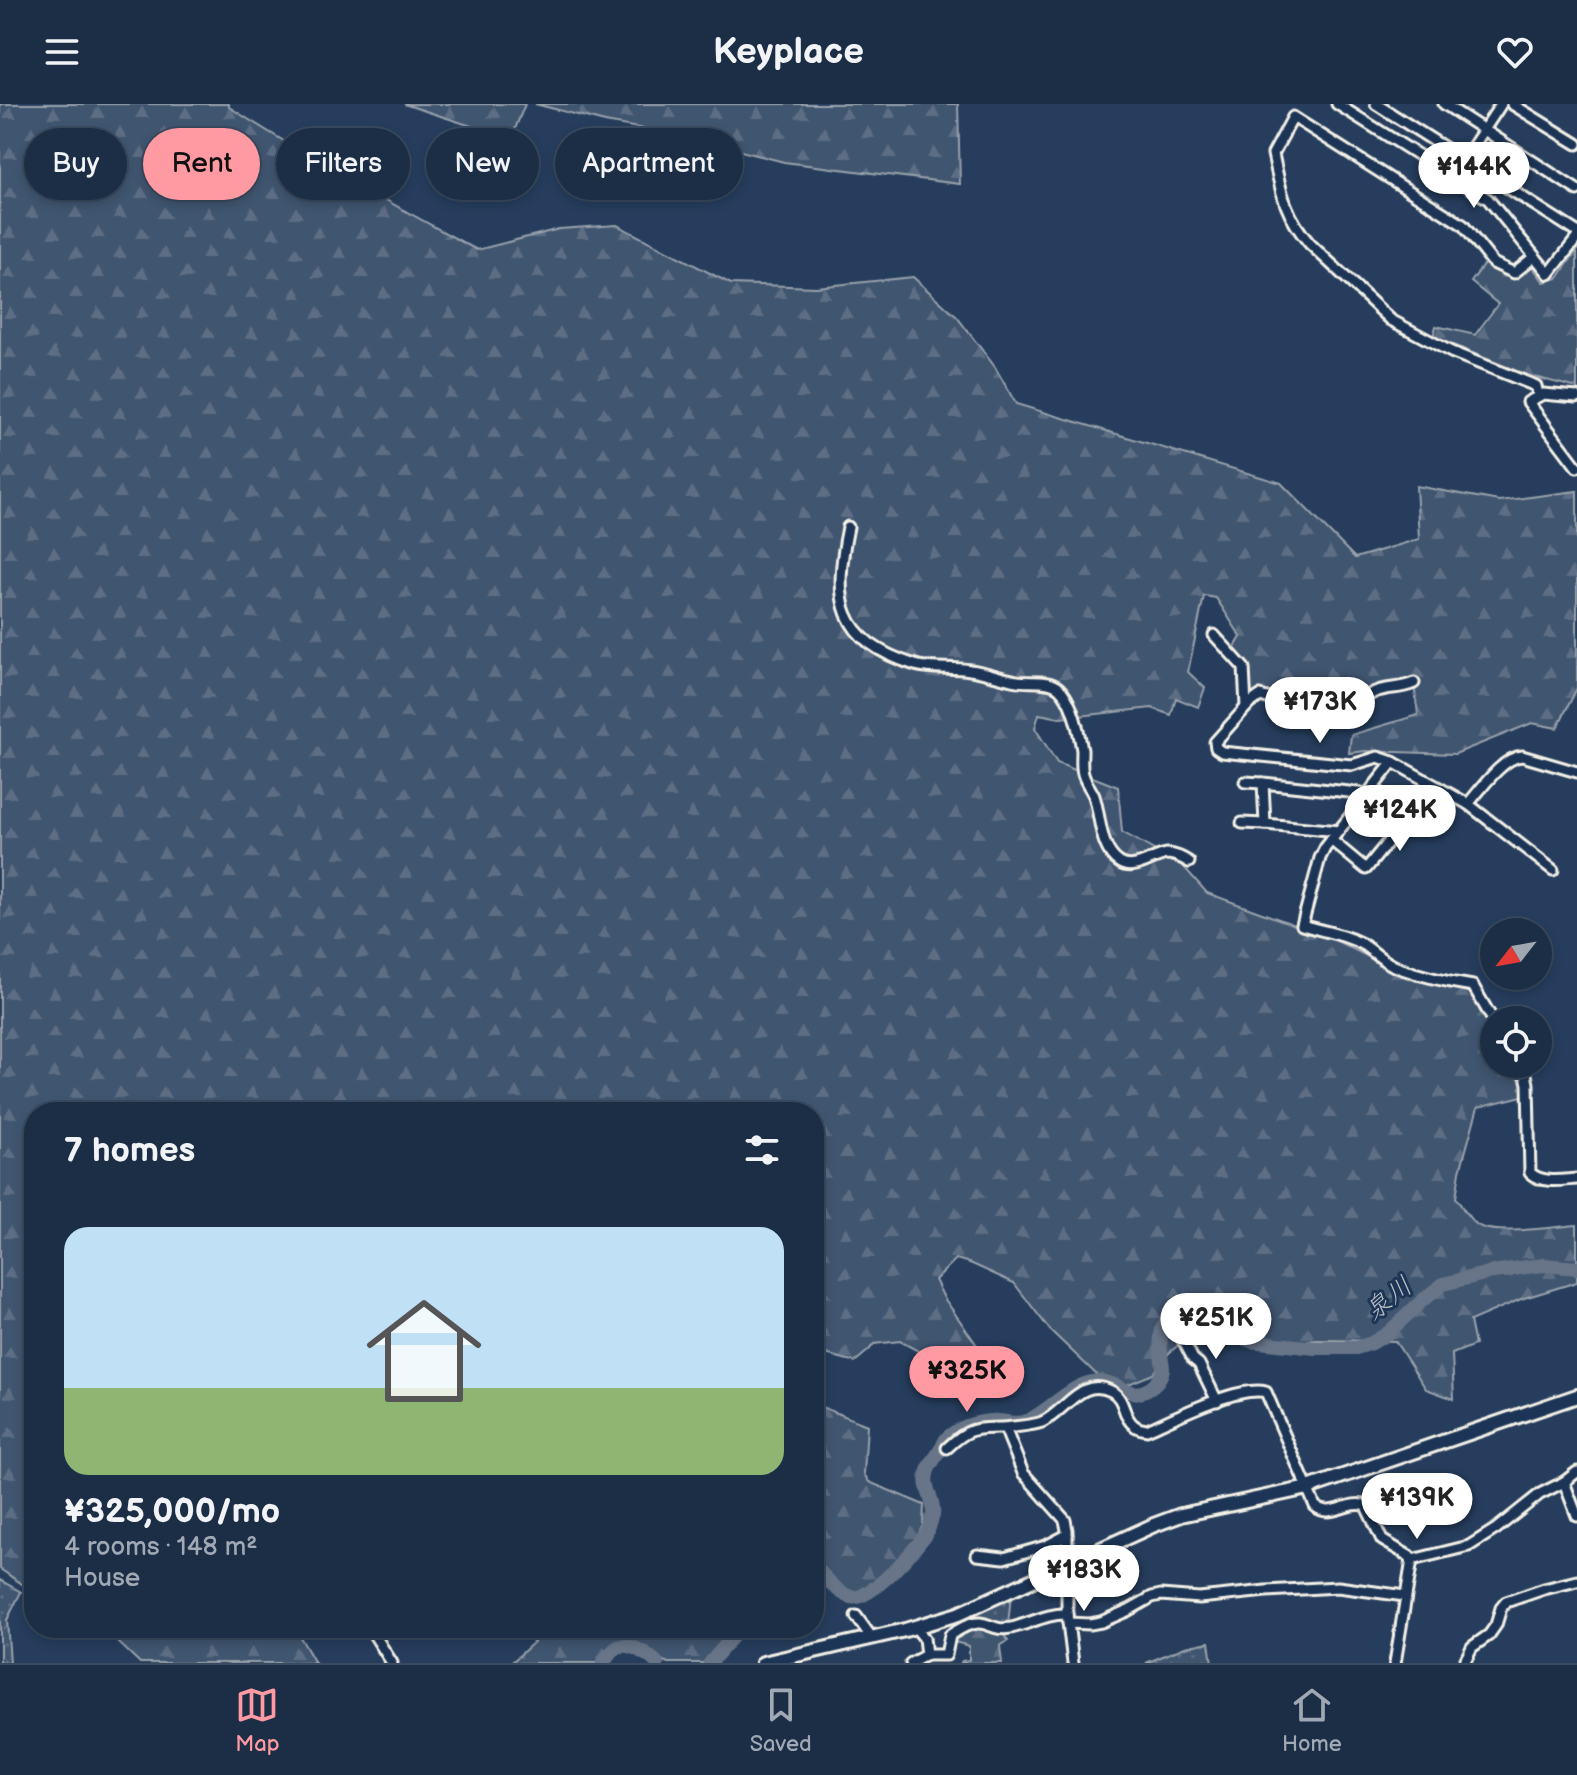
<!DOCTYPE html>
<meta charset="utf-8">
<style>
:root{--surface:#1c2e46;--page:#293a51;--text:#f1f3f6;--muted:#a0a8b3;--line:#3a4a5f;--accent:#ff9aa2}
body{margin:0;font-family:"Balsamiq Sans","Klee One",sans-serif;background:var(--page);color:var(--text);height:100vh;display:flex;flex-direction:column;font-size:30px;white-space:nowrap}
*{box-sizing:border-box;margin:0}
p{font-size:26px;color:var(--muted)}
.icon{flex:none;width:44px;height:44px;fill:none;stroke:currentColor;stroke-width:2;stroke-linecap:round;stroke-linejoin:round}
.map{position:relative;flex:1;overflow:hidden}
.sheet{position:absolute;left:24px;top:998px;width:800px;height:536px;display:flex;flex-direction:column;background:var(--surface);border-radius:32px;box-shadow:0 4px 12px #0003,0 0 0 2px var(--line)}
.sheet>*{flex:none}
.top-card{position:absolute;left:24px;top:24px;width:800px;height:72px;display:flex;gap:16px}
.needle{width:52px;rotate:239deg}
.controls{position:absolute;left:1480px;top:814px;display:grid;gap:16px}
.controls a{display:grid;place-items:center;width:72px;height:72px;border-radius:50%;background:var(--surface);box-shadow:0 4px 12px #0003,0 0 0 2px var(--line);font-size:40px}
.price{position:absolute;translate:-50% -68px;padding:0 18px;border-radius:28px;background:#fff;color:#222;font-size:26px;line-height:52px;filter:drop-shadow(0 2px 4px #0008)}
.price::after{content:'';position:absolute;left:50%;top:48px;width:24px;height:18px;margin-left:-12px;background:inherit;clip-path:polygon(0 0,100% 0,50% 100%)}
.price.active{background:var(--accent);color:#111}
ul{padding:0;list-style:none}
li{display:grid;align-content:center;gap:16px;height:424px;padding:0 40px}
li+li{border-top:2px solid var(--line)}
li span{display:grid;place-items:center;height:248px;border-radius:24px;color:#555}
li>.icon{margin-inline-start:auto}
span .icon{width:144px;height:144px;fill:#fffc;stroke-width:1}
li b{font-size:34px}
h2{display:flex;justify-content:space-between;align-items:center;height:96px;padding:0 40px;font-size:34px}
.chip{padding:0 28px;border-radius:36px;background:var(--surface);box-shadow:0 4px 12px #0003,0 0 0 2px var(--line);font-size:28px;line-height:72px}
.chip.active{background:var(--accent);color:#111}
header{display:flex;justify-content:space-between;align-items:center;height:104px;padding:0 40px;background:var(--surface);font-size:36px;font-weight:800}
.tabs{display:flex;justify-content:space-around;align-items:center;height:112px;border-top:2px solid var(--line);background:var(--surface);font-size:22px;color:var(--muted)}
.tabs a{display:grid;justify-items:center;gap:4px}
.tabs .active{color:var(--accent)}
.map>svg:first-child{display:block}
.grass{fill:url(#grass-dots);stroke:#9aa2ac;stroke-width:2}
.forest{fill:url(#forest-firs);stroke:#9aa2ac;stroke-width:2}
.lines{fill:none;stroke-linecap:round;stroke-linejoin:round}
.stream{stroke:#9fa7ae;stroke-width:2}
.river{stroke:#677588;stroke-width:14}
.street-casing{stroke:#f4f1e8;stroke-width:15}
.secondary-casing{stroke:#f4f1e8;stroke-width:18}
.street{stroke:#1d3557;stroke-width:9}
.secondary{stroke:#1d3557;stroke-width:12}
.labels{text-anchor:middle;stroke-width:6;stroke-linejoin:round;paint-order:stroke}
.water-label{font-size:26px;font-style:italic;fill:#bcbfc2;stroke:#1d3557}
</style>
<header><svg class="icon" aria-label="menu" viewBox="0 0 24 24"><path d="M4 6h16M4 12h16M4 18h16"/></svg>Keyplace<svg class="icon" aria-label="heart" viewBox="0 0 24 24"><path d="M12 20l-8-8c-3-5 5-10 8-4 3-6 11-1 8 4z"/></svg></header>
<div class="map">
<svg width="1577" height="1559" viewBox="0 0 1577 1559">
<defs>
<pattern id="grass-dots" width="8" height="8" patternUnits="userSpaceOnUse" patternTransform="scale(2)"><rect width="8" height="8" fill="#40546f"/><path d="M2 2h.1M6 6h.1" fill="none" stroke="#5c6d84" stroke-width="1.8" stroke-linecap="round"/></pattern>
<pattern id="forest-firs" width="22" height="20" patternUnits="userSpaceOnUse" patternTransform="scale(2)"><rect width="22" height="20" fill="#40546f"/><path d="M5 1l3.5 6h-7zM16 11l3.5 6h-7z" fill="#5c6d84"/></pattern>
</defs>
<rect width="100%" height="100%" fill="#263d5d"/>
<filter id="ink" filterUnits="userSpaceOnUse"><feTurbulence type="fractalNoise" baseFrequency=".0125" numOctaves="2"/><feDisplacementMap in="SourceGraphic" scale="16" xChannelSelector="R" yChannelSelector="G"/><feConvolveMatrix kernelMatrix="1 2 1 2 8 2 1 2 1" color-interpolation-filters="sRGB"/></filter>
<g filter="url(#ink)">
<g class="grass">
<path d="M0,1476L21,1488L7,1516L10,1559H0Z"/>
<path d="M1011,1491L1008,1521L994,1524L974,1516L973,1508Z"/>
<path d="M1209,1538L1212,1559H1146L1185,1543Z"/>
</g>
<g class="forest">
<path d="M0,0H229V3C310,55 393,101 477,146L559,125L617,121L731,180L816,183L913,173L957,213L995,263L1016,300L1281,379L1355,454L1419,435L1416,382L1499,397L1577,387V584L1557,624L1532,619L1455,650L1366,647L1349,649L1351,631L1418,611L1414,579L1348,602L1261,590L1249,594L1246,565L1232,548L1241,533L1216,494L1204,492L1188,568L1205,584L1198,603L1176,594L1171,611L1152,604L1060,614L1039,610L1035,624L1057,659L1118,683L1122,728L1184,763L1207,789L1331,834L1416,877L1435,879L1476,890L1494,922V960H1513L1526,991L1478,1003L1460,1067L1456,1094C1463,1104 1470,1118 1481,1123C1501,1131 1554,1123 1577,1121V1178L1521,1195L1470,1217L1475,1241L1452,1250L1454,1295L1426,1285L1395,1237L1317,1236L1282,1239L1241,1225L1213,1222L1190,1231L1169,1249L1153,1270L1124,1282L1099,1273L1050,1226L1014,1179L970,1159L956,1155L935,1176L944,1194L981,1247L987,1270H960L900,1237L874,1240L869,1246L855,1258L814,1247V1008H34V1488L0,1465Z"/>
<path d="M404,0H525L511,35Z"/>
<path d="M535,0H958L960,80L784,58L683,32L605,18Z"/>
<path d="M1577,146V284L1527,271L1433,233L1436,222L1475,231L1498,200L1471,178L1484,160C1504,171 1510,171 1531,161L1544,178L1558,174Z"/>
<path d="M814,1300L867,1321L864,1370L869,1378L924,1401L923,1421L904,1461L863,1491L844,1489L814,1461Z"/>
<path d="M982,1521L1005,1532L1008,1537L1000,1542L1002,1559H961L962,1557L969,1556V1542L951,1537L952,1529Z"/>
<path d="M93,1524H318L300,1533L315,1559H140L118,1538Z"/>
<path d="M519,1524H740L715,1557L712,1559H668L621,1539L601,1559H511L534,1538Z"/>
</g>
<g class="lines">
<g class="stream">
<path d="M1504,1494L1540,1481L1559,1477"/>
<path d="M1472,1538L1489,1524"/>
</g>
<g class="river">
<path d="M814,1462C825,1472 837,1489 851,1493C869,1499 918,1443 927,1428C930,1423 931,1416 933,1411C935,1400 929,1392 927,1382C923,1366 935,1356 942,1343C945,1338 943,1338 948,1333C961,1321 982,1316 999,1317C1010,1318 1018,1321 1029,1316C1052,1305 1071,1279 1098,1277C1116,1276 1130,1297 1149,1285C1155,1282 1162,1272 1163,1265C1163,1260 1161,1253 1161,1247C1158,1217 1171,1202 1201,1199L1231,1220L1239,1233L1250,1237L1315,1244H1356L1372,1239L1388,1229L1424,1195L1443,1180L1493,1168L1527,1163L1544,1161L1577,1164"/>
<path d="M603,1559C607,1554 612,1546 618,1543C630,1538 649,1551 657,1559"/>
<path d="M710,1559L740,1524"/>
</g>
<defs>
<g id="street">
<path d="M1337,0L1488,95L1549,170L1577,134"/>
<path d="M1376,0L1577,128"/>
<path d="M1444,0L1577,86"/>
<path d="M1512,0L1577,40"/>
<path d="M1464,56L1501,0"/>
<path d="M1534,153L1514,169L1493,159L1463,121L1293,13L1273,50C1281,87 1284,110 1310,140L1391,216L1451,248L1536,282L1538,291"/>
<path d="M1577,293L1543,290L1528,298L1577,363"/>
<path d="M848,423C833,496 837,536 915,561C932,566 952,563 970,566C986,568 1001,574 1017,577C1029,579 1049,575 1059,584C1072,596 1079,628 1082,646C1082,654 1081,663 1083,670C1085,678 1091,685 1094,692C1101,712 1099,746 1120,759C1135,768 1152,752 1167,750C1175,750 1182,754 1189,758"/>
<path d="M1214,531L1244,564L1246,603"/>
<path d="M1414,579C1400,585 1390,583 1378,587C1365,590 1358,603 1346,607C1324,615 1283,598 1260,592L1249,600L1215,638L1216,644L1222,648L1352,661L1378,653L1393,658L1468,700L1553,766"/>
<path d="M1393,658L1325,744L1320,754L1302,821C1321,827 1345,830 1362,840C1375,848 1384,859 1399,864C1424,873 1447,878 1473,882L1494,918"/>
<path d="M1245,678L1263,679"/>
<path d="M1468,700C1481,685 1503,653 1522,652L1577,668"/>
<path d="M1242,719L1265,720"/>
<path d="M1339,727L1265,720L1263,679L1368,690"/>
<path d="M1331,736L1366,765L1409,712L1374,684"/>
<path d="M1521,960L1526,970L1528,980L1530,1069C1543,1080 1561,1076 1577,1075"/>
<path d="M1182,1234L1193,1255L1199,1260L1217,1297"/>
<path d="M947,1344C969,1323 976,1324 1005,1324"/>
<path d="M1564,1378L1577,1412"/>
<path d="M977,1451L1004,1454L1046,1442L1067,1431"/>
<path d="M1412,1456L1469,1442L1496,1425L1540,1390L1564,1378L1577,1368"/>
<path d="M856,1512L872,1534"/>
<path d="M1068,1519L1090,1520L1101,1518L1129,1506L1152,1493L1161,1491L1199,1494L1266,1487L1338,1483L1405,1492"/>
<path d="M915,1523L924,1534L926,1551"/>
<path d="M370,1524L392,1559"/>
<path d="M911,1559L926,1551H946L950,1531C958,1526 970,1518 980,1519C991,1520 995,1527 1011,1524C1029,1520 1048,1509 1067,1510"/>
<path d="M1073,1559L1067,1510V1426L1065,1416L1023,1369L1005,1324C1017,1322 1031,1322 1042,1318C1065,1308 1081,1272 1111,1287C1126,1294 1122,1314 1135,1322C1138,1325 1143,1325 1147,1326C1174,1314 1239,1281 1266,1288L1315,1402C1331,1416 1348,1395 1366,1402L1382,1436L1409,1452L1412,1456L1395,1559"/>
<path d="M1464,1559L1472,1543L1489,1531L1496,1521L1501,1504L1506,1498L1544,1485L1577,1477"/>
</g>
<path id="secondary" d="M763,1559L905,1526L958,1510L1154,1421L1181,1411L1308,1384L1577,1292"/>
</defs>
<use href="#street" class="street-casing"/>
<use href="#secondary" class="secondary-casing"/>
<use href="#street" class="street"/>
<use href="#secondary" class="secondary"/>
</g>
</g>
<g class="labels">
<g class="water-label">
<text transform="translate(1388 1194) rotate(-38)" y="9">泉川</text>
</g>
</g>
</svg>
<div class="controls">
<a><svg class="needle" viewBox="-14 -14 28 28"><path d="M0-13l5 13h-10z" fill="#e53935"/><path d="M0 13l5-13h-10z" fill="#a0a8b3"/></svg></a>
<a><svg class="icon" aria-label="locate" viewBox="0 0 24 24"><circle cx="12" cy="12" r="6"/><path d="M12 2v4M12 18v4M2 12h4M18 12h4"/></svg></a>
</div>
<b class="price" style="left:1474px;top:106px">¥144K</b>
<b class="price" style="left:1320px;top:641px">¥173K</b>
<b class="price" style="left:1400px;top:749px">¥124K</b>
<b class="price" style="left:1216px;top:1257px">¥251K</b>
<b class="price active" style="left:967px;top:1310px">¥325K</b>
<b class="price" style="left:1417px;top:1437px">¥139K</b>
<b class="price" style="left:1084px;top:1509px">¥183K</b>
<div class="top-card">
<a class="chip">Buy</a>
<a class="chip active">Rent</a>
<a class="chip">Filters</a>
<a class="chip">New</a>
<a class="chip">Apartment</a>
</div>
<section class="sheet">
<h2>7 homes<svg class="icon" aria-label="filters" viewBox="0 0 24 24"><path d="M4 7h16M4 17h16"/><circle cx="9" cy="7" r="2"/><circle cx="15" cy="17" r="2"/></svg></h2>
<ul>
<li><span style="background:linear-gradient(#bfe0f5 65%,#8fb573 0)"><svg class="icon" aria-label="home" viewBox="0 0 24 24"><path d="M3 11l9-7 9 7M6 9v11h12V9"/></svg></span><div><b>¥325,000/mo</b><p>4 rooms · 148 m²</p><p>House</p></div></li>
</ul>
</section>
</div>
<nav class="tabs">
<a class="active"><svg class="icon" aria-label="map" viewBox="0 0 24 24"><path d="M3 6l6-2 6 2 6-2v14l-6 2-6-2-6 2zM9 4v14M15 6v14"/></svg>Map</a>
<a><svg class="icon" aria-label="saved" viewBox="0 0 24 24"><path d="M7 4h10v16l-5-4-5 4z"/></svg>Saved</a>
<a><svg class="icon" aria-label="home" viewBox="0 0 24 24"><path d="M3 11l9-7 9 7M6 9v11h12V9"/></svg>Home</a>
</nav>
